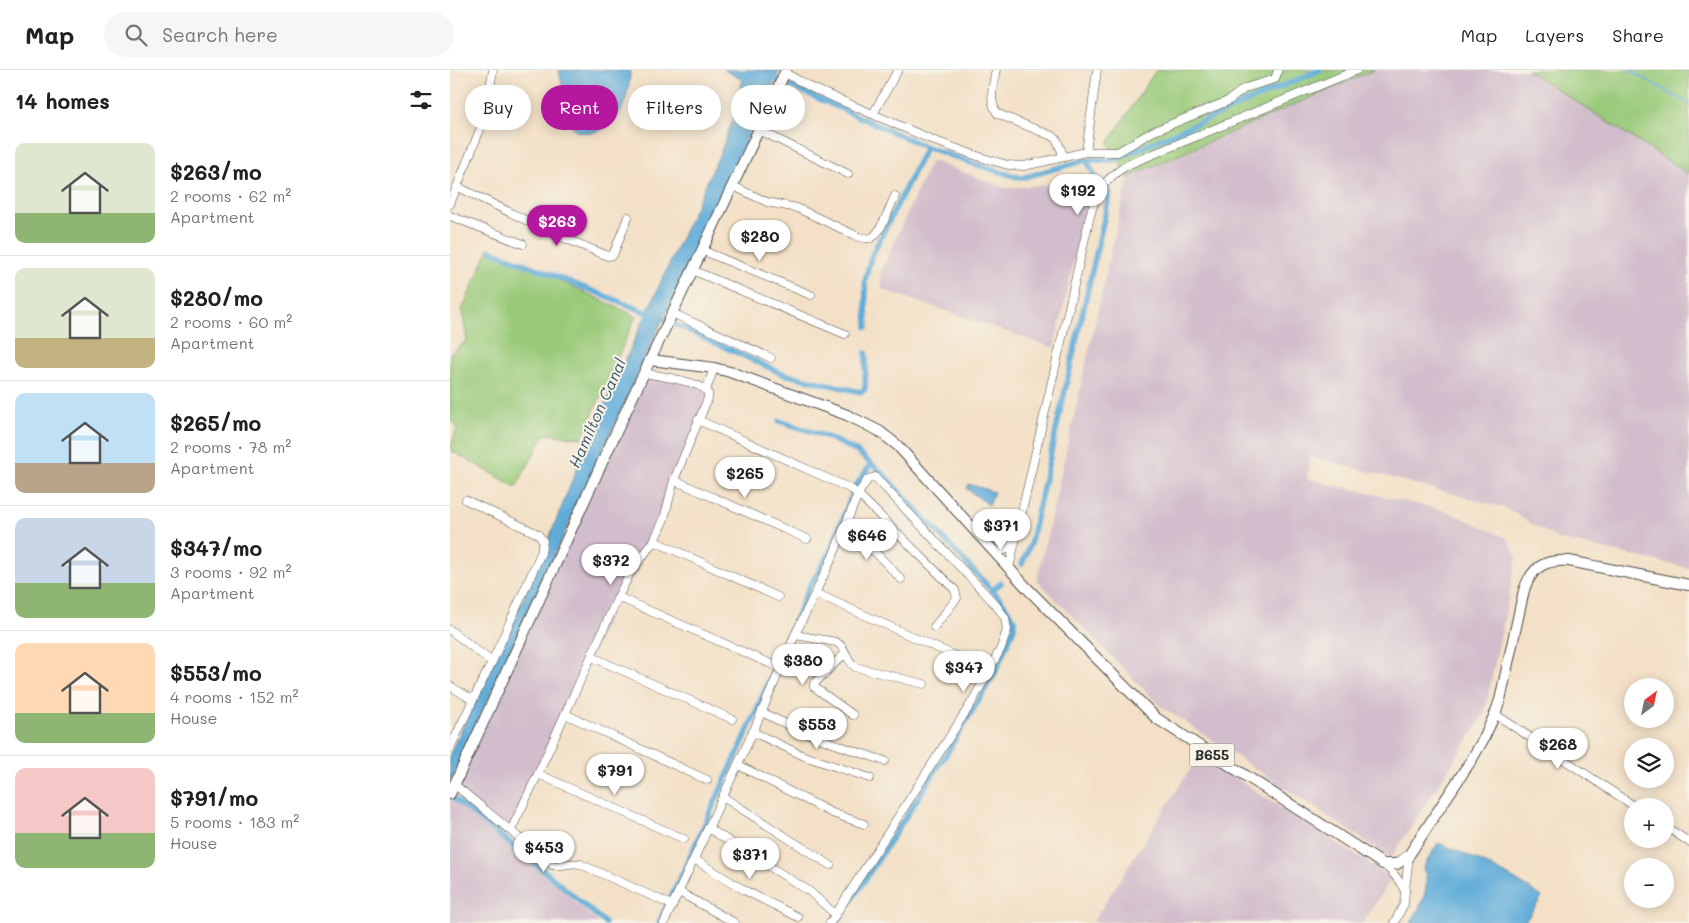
<!DOCTYPE html>
<meta charset="utf-8">
<style>
:root{--surface:#fff;--page:#f6f6f6;--text:#202124;--muted:#757577;--line:#e0e0e0;--accent:#b5179e}
body{margin:0;font-family:Mali,sans-serif;background:var(--page);color:var(--text);height:100vh;display:flex;flex-direction:column;font-size:19px;white-space:nowrap}
*{box-sizing:border-box;margin:0}
p{font-size:16px;color:var(--muted)}
.icon{flex:none;width:28px;height:28px;fill:none;stroke:currentColor;stroke-width:2;stroke-linecap:round;stroke-linejoin:round}
.map{position:relative;flex:1;overflow:hidden}
.sheet{display:flex;flex-direction:column;background:var(--surface);width:450px}
.sheet>*{flex:none}
.banner{position:absolute;left:15px;top:15px;width:475px;height:45px;display:flex;gap:10px}
.needle{width:32px;rotate:33deg}
.tools{position:absolute;left:1174px;top:608px;display:grid;gap:10px}
.tools a{display:grid;place-items:center;width:50px;height:50px;border-radius:50%;background:var(--surface);box-shadow:0 2px 12px #0003;font-size:25px}
.price{position:absolute;translate:-50% -42px;padding:0 11px;border-radius:18px;background:#fff;color:#222;font-size:16px;line-height:32px;filter:drop-shadow(0 1px 2px #0008)}
.price::after{content:'';position:absolute;left:50%;top:30px;width:15px;height:11px;margin-left:-8px;background:inherit;clip-path:polygon(0 0,100% 0,50% 100%)}
.price.current{background:var(--accent);color:#fff}
ul{padding:0;list-style:none}
li{display:flex;align-items:center;gap:15px;height:125px;padding:0 15px}
li+li{border-top:1px solid var(--line)}
li span{display:grid;place-items:center;flex:none;width:140px;height:100px;border-radius:10px;color:#555}
li>.icon{margin-inline-start:auto}
span .icon{width:60px;height:60px;fill:#fffc;stroke-width:1}
li b{font-size:21px}
h2{display:flex;justify-content:space-between;align-items:center;height:60px;padding:0 15px;font-size:21px}
.tag{padding:0 18px;border-radius:22px;background:var(--surface);box-shadow:0 2px 12px #0003;font-size:18px;line-height:45px}
.tag.current{background:var(--accent);color:#fff}
header{display:flex;align-items:center;gap:30px;box-sizing:border-box;height:70px;padding:0 25px;background:var(--surface);border-bottom:1px solid var(--line)}
header strong{font-size:24px}
nav{display:flex;gap:28px;margin-inline-start:auto;font-size:18px}
.search{width:350px;height:45px;background:var(--page);display:flex;align-items:center;gap:12px;box-sizing:border-box;padding:0 18px;border-radius:28px;color:var(--muted);font-size:19px}
main{display:flex;flex:1;min-height:0}
.map>svg:first-child{display:block}
.industrial{fill:#d1bdcb}
.green{fill:#9aca79;stroke:#627a52}
.water{fill:#5facd9;stroke:#456c82}
.lines{fill:none;stroke-linecap:round;stroke-linejoin:round}
.stream{stroke:#5facd9;stroke-width:2}
.canal{stroke:#5facd9;stroke-width:5.5}
.minor-casing{stroke:#494642;stroke-width:9}
.major-casing{stroke:#494642;stroke-width:12}
.minor{stroke:#fff;stroke-width:8}
.major{stroke:#fff;stroke-width:10}
.labels{text-anchor:middle;stroke-width:4;stroke-linejoin:round;paint-order:stroke}
.shield{fill:#f7f3e8;stroke:#686764;stroke-width:1}
.shield-label{font-size:14px;font-weight:bold;fill:#2b2b2b}
.water-label{font-size:16px;font-style:italic;fill:#3d5868;stroke:#f7f3e8}
</style>
<header>
<strong>Map</strong>
<div class="search"><svg class="icon" aria-label="search" viewBox="0 0 24 24"><circle cx="10" cy="10" r="6"/><path d="M15 15l6 6"/></svg>Search here</div>
<nav><a>Map</a><a>Layers</a><a>Share</a></nav>
</header>
<main>
<section class="sheet">
<h2>14 homes<svg class="icon" aria-label="filters" viewBox="0 0 24 24"><path d="M4 7h16M4 17h16"/><circle cx="9" cy="7" r="2"/><circle cx="15" cy="17" r="2"/></svg></h2>
<ul>
<li><span style="background:linear-gradient(#dfe7d0 70%,#8fb573 0)"><svg class="icon" aria-label="home" viewBox="0 0 24 24"><path d="M3 11l9-7 9 7M6 9v11h12V9"/></svg></span><div><b>$263/mo</b><p>2 rooms · 62 m²</p><p>Apartment</p></div></li>
<li><span style="background:linear-gradient(#dfe7d0 70%,#c2b280 0)"><svg class="icon" aria-label="home" viewBox="0 0 24 24"><path d="M3 11l9-7 9 7M6 9v11h12V9"/></svg></span><div><b>$280/mo</b><p>2 rooms · 60 m²</p><p>Apartment</p></div></li>
<li><span style="background:linear-gradient(#bfe0f5 70%,#b9a48a 0)"><svg class="icon" aria-label="home" viewBox="0 0 24 24"><path d="M3 11l9-7 9 7M6 9v11h12V9"/></svg></span><div><b>$265/mo</b><p>2 rooms · 78 m²</p><p>Apartment</p></div></li>
<li><span style="background:linear-gradient(#c9d6e8 65%,#8fb573 0)"><svg class="icon" aria-label="home" viewBox="0 0 24 24"><path d="M3 11l9-7 9 7M6 9v11h12V9"/></svg></span><div><b>$347/mo</b><p>3 rooms · 92 m²</p><p>Apartment</p></div></li>
<li><span style="background:linear-gradient(#ffd9b3 70%,#8fb573 0)"><svg class="icon" aria-label="home" viewBox="0 0 24 24"><path d="M3 11l9-7 9 7M6 9v11h12V9"/></svg></span><div><b>$553/mo</b><p>4 rooms · 152 m²</p><p>House</p></div></li>
<li><span style="background:linear-gradient(#f6c9c9 65%,#8fb573 0)"><svg class="icon" aria-label="home" viewBox="0 0 24 24"><path d="M3 11l9-7 9 7M6 9v11h12V9"/></svg></span><div><b>$791/mo</b><p>5 rooms · 183 m²</p><p>House</p></div></li>
</ul>
</section>
<div class="map">
<svg width="1239" height="853" viewBox="0 0 1239 853">
<rect width="100%" height="100%" fill="#f7f3e8"/>
<filter id="ink" filterUnits="userSpaceOnUse"><feTurbulence type="fractalNoise" baseFrequency=".02" numOctaves="2"/><feDisplacementMap in="SourceGraphic" scale="10" xChannelSelector="R" yChannelSelector="G"/><feConvolveMatrix kernelMatrix="1 2 1 2 8 2 1 2 1" color-interpolation-filters="sRGB"/></filter>
<filter id="wash" filterUnits="userSpaceOnUse"><feTurbulence type="fractalNoise" baseFrequency=".0096" numOctaves="4" result="noise"/><feDisplacementMap in="SourceGraphic" scale="20" xChannelSelector="R" yChannelSelector="G"/><feGaussianBlur stdDeviation="1.12" result="paint"/><feColorMatrix in="noise" values="0 0 0 0 0 0 0 0 0 0 0 0 0 0 0 0 0 1.4 0 .05"/><feComposite in="paint" operator="in"/></filter>
<g filter="url(#wash)">
<rect width="100%" height="100%" fill="#f3e0c6"/>
<g class="industrial">
<path d="M924,0H1077L1239,104V498L1108,469L1055,438L860,386L857,409L996,441L1057,468L1067,487L1034,645L941,788L709,635L587,510L678,107Z"/>
<path d="M481,90L555,118L640,112L634,147L604,278L431,219V202Z"/>
<path d="M195,304L250,318L257,324L209,461L178,505L59,761L5,717Z"/>
<path d="M749,685L942,808L913,853L643,852Z"/>
<path d="M2,729L97,807L149,853H0V733Z"/>
</g>
<g class="green">
<path d="M706,0H924L678,107L658,73Z"/>
<path d="M1077,0H1239V104Z"/>
<path d="M39,178L186,246L132,368L95,364L66,417L0,380L7,357L0,349V284L17,270L12,240Z"/>
</g>
<g class="water">
<path d="M109,0H180C180,33 165,71 126,61L119,52Z"/>
<path d="M274,0H330C217,236 110,475 0,712V684L83,508L138,371L272,79L284,45L288,24L293,10Z"/>
<path d="M519,414L544,422L539,435L517,419Z"/>
<path d="M988,773C1026,788 1059,804 1092,827L1074,853H961C971,835 982,817 973,798Z"/>
</g>
<g class="lines">
<path class="stream" d="M1179,0L1239,34"/>
<g class="canal">
<path d="M318,6L476,77L527,95L571,108L636,90H663L870,0"/>
<path d="M636,90L645,106"/>
<path d="M42,181L203,245"/>
<path d="M216,250L333,304L411,322L415,319L416,283"/>
<path d="M417,257L415,210L421,187L476,77"/>
<path d="M329,351L375,366L406,381L432,403L551,530L564,549V558L545,603L497,683L387,853"/>
<path d="M572,494L580,475L660,122"/>
<path d="M542,521L551,513"/>
<path d="M0,725L98,804L155,853"/>
<path d="M209,853L295,667L359,517L378,486L405,417L421,394"/>
</g>
</g>
</g>
<g filter="url(#ink)">
<g class="lines">
<defs>
<g id="minor">
<path d="M546,0C543,14 538,32 548,44L602,66L607,70L614,87"/>
<path d="M335,3L362,18L485,71L533,88L558,95L574,96L636,82H668L702,62L778,31L795,18L825,9L828,0"/>
<path d="M423,44L448,0"/>
<path d="M309,60L398,104"/>
<path d="M636,82L647,0"/>
<path d="M283,116L317,132L347,138L409,167C413,168 417,169 421,168C431,164 440,136 445,126"/>
<path d="M8,117L102,163L158,186L163,185L178,147"/>
<path d="M0,134L35,47L43,0"/>
<path d="M0,146L73,174"/>
<path d="M251,180L361,225"/>
<path d="M242,200L395,264"/>
<path d="M222,243L321,288"/>
<path d="M256,320L264,298"/>
<path d="M248,350L401,419L408,424L505,520L507,528L484,557"/>
<path d="M224,410L357,469"/>
<path d="M394,460L425,482L451,509"/>
<path d="M204,471L328,527"/>
<path d="M545,483L558,479L563,472"/>
<path d="M559,498L640,146C647,120 654,110 677,95L907,0"/>
<path d="M365,523L512,589"/>
<path d="M168,527L330,598"/>
<path d="M0,560L42,592"/>
<path d="M345,565L386,572C396,577 396,590 405,597L474,614"/>
<path d="M396,585L391,587L364,614V617L403,645"/>
<path d="M142,587L282,649"/>
<path d="M0,616L23,630L42,592L91,483L93,471L88,464L16,430"/>
<path d="M312,642C351,663 392,677 435,691"/>
<path d="M115,644L257,710"/>
<path d="M1045,644L1184,736"/>
<path d="M303,662L354,686L420,708"/>
<path d="M0,678L23,630"/>
<path d="M288,695L382,743L414,754"/>
<path d="M88,704L234,769"/>
<path d="M5,715L102,795C111,797 120,792 130,794L222,835"/>
<path d="M273,727L380,795"/>
<path d="M1215,756L1239,772"/>
<path d="M258,758L359,821L385,844"/>
<path d="M61,760L88,704L168,527L179,505L204,471L214,449L224,410L258,328C258,325 259,324 257,321C250,312 206,305 194,303"/>
<path d="M244,789L294,820L348,847"/>
<path d="M933,794C943,802 949,809 955,821L959,785"/>
<path d="M229,822L285,853"/>
<path d="M214,853L303,662L345,565L383,486L408,424L418,409L425,407L546,535L555,548L557,560L551,578L522,632L380,853"/>
<path d="M944,853L954,834L955,821"/>
</g>
<g id="major">
<path d="M201,290L264,298L280,302L397,345L429,361L447,375L577,518L706,648L933,794H947L959,785L1022,689L1033,670L1045,644L1050,630L1074,520C1082,497 1095,489 1119,491L1239,515"/>
<path d="M0,724C65,585 127,444 193,305C241,203 290,102 336,0"/>
</g>
</defs>
<use href="#minor" class="minor-casing"/>
<use href="#major" class="major-casing"/>
<use href="#minor" class="minor"/>
<use href="#major" class="major"/>
</g>
</g>
<g class="labels">
<rect class="shield" x="739.5" y="673.5" width="45" height="23" rx="4"/>
<g class="shield-label">
<text x="762" y="690">B655</text>
</g>
<g class="water-label">
<text transform="translate(147 343) rotate(-66)" y="6">Hamilton Canal</text>
</g>
</g>
</svg>
<div class="tools">
<a><svg class="needle" viewBox="-14 -14 28 28"><path d="M0-13l5 13h-10z" fill="#e53935"/><path d="M0 13l5-13h-10z" fill="#757577"/></svg></a>
<a><svg class="icon" aria-label="layers" viewBox="0 0 24 24"><path d="M12 4l9 5-9 5-9-5zM3 14l9 5 9-5"/></svg></a>
<a>+</a>
<a>−</a>
</div>
<b class="price" style="left:628px;top:146px">$192</b>
<b class="price current" style="left:107px;top:177px">$263</b>
<b class="price" style="left:310px;top:192px">$280</b>
<b class="price" style="left:295px;top:429px">$265</b>
<b class="price" style="left:551px;top:481px">$371</b>
<b class="price" style="left:417px;top:491px">$646</b>
<b class="price" style="left:161px;top:516px">$372</b>
<b class="price" style="left:353px;top:616px">$380</b>
<b class="price" style="left:514px;top:623px">$347</b>
<b class="price" style="left:367px;top:680px">$553</b>
<b class="price" style="left:1108px;top:700px">$268</b>
<b class="price" style="left:165px;top:726px">$791</b>
<b class="price" style="left:94px;top:803px">$453</b>
<b class="price" style="left:300px;top:810px">$371</b>
<div class="banner">
<a class="tag">Buy</a>
<a class="tag current">Rent</a>
<a class="tag">Filters</a>
<a class="tag">New</a>
</div>
</div>
</main>
